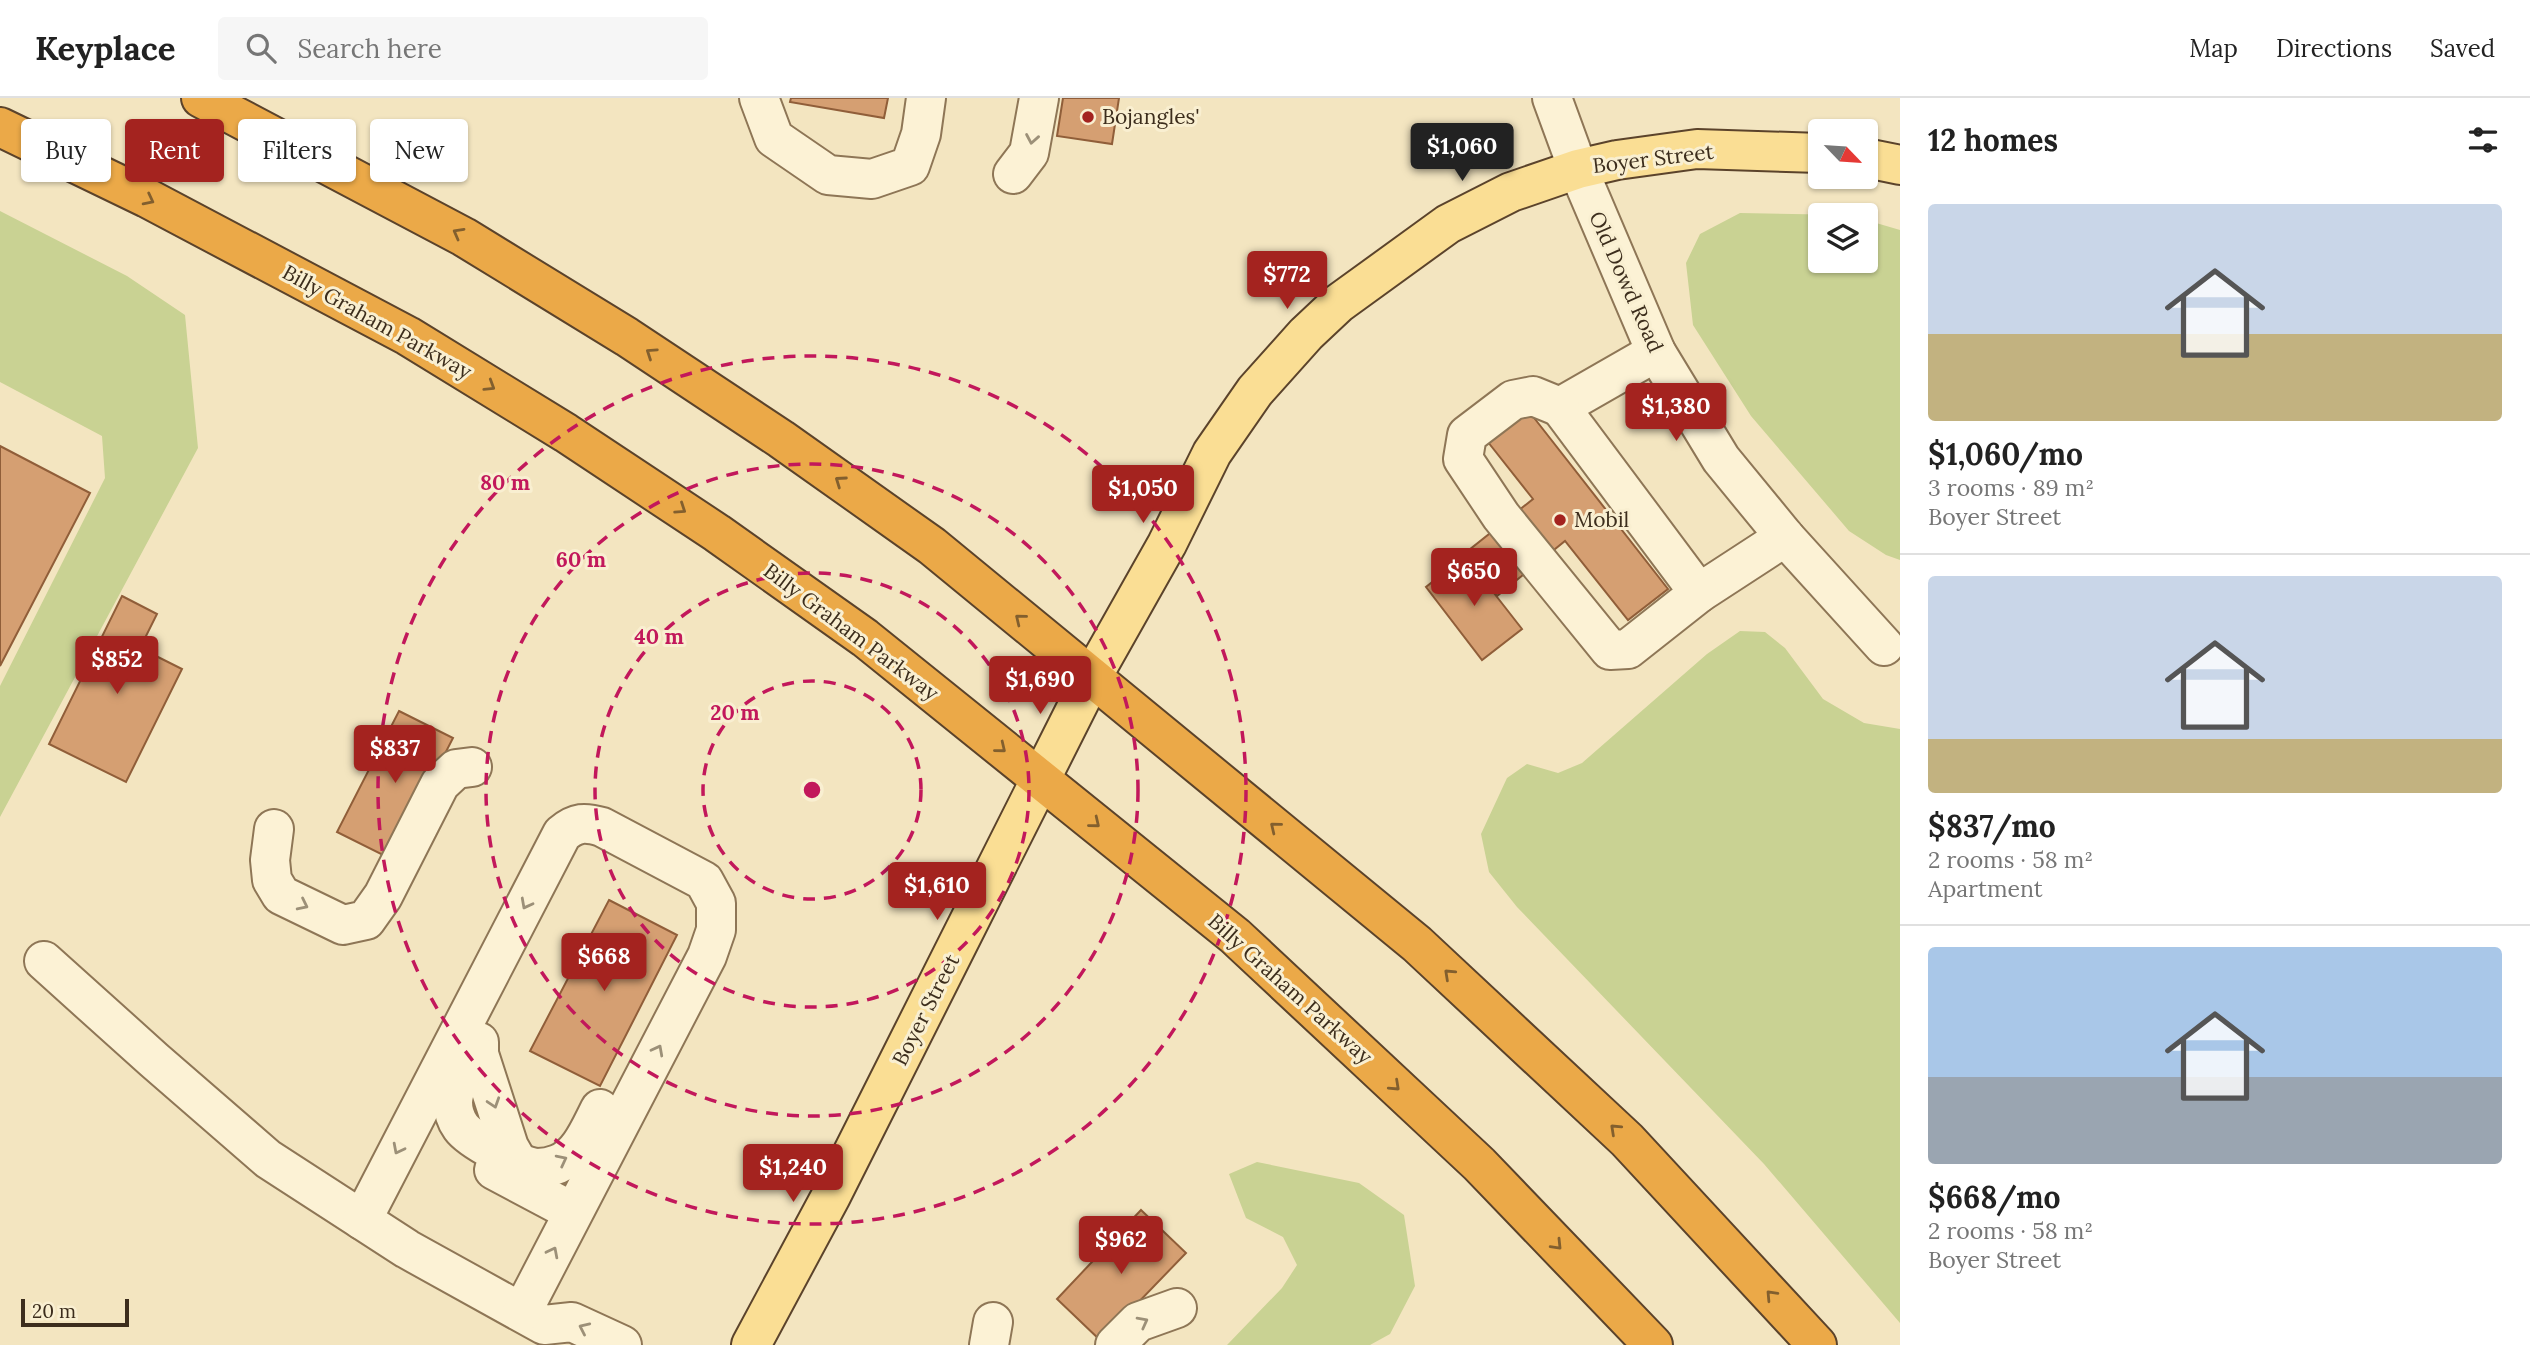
<!DOCTYPE html>
<meta charset="utf-8">
<style>
:root{--surface:#fff;--page:#f6f6f6;--text:#222;--muted:#767676;--line:#e0e0e0;--accent:#a4231f}
body{margin:0;font-family:Lora,serif;background:var(--page);color:var(--text);height:100vh;display:flex;flex-direction:column;font-size:26px;white-space:nowrap}
*{box-sizing:border-box;margin:0}
p{font-size:23px;color:var(--muted)}
.icon{flex:none;width:38px;height:38px;fill:none;stroke:currentColor;stroke-width:2;stroke-linecap:round;stroke-linejoin:round}
.map{position:relative;flex:1;overflow:hidden}
.drawer{display:flex;flex-direction:column;background:var(--surface);width:630px}
.drawer>*{flex:none}
.top-card{position:absolute;left:21px;top:21px;width:665px;height:63px;display:flex;gap:14px}
.needle{width:46px;rotate:115deg}
.tools{position:absolute;left:1808px;top:21px;display:grid;gap:14px}
.tools a{display:grid;place-items:center;width:70px;height:70px;border-radius:7px;background:var(--surface);box-shadow:0 2px 5px #0004;font-size:35px}
.scale{position:absolute;left:21px;bottom:18px;width:108px;box-sizing:border-box;padding-left:7px;border:4px solid #3c2d1c;border-top:0;font-size:19px;line-height:24px;white-space:nowrap;color:#3c2d1c;-webkit-text-stroke:5px #f9efd1;paint-order:stroke}
.price{position:absolute;translate:-50% -60px;padding:0 16px;border-radius:7px;background:var(--accent);color:#fff;font-size:23px;line-height:46px;filter:drop-shadow(0 2px 4px #0008)}
.price::after{content:'';position:absolute;left:50%;top:42px;width:21px;height:16px;margin-left:-10px;background:inherit;clip-path:polygon(0 0,100% 0,50% 100%)}
.price.on{background:#222;color:#fff}
ul{padding:0;list-style:none}
li{display:grid;align-content:center;gap:14px;height:371px;padding:0 28px}
li+li{border-top:2px solid var(--line)}
li span{display:grid;place-items:center;height:217px;border-radius:7px;color:#555}
li>.icon{margin-inline-start:auto}
span .icon{width:126px;height:126px;fill:#fffc;stroke-width:1}
li b{font-size:30px}
h2{display:flex;justify-content:space-between;align-items:center;height:84px;padding:0 28px;font-size:30px}
.tag{padding:0 24px;border-radius:7px;background:var(--surface);box-shadow:0 2px 5px #0004;font-size:24px;line-height:63px}
.tag.on{background:var(--accent);color:#fff}
header{display:flex;align-items:center;gap:42px;box-sizing:border-box;height:98px;padding:0 35px;background:var(--surface);border-bottom:2px solid var(--line)}
header strong{font-size:33px}
nav{display:flex;gap:38px;margin-inline-start:auto;font-size:24px}
.search{width:490px;height:63px;background:var(--page);display:flex;align-items:center;gap:18px;box-sizing:border-box;padding:0 24px;border-radius:7px;color:var(--muted);font-size:26px}
main{display:flex;flex:1;min-height:0}
.map>svg:first-child{display:block}
.green{fill:#c9d293}
.building{fill:#d59f72;stroke:#905e39;stroke-width:2}
.lines{fill:none;stroke-linecap:round;stroke-linejoin:round}
.minor-casing{stroke:#8e7656;stroke-width:42}
.major-casing{stroke:#5b432b;stroke-width:42}
.highway-casing{stroke:#5b432b;stroke-width:42}
.minor{stroke:#fcf2d5;stroke-width:38}
.major{stroke:#fade94;stroke-width:38}
.highway{stroke:#eba948;stroke-width:38}
.oneway{stroke:#9c9078}
.oneway2{stroke:#825f2e}
.ring{fill:none;stroke:#c2185b;stroke-width:3.5;stroke-dasharray:12 9}
.poi-dot{fill:#a4231f;stroke:#f9efd1;stroke-width:2.5}
.labels{text-anchor:middle;stroke-width:6;stroke-linejoin:round;paint-order:stroke}
.poi-label{font-size:21px;fill:#3c2d1c;stroke:#f9efd1;text-anchor:start}
.street-label{font-size:21px;fill:#3c2d1c;stroke:#f9efd1}
.centre{fill:#c2185b;stroke:#f9efd1;stroke-width:3.5}
.ring-label{font-size:21px;text-anchor:middle;font-weight:bold;fill:#c2185b;stroke:#f9efd1;stroke-width:6;stroke-linejoin:round;paint-order:stroke}
</style>
<header>
<strong>Keyplace</strong>
<div class="search"><svg class="icon" aria-label="search" viewBox="0 0 24 24"><circle cx="10" cy="10" r="6"/><path d="M15 15l6 6"/></svg>Search here</div>
<nav><a>Map</a><a>Directions</a><a>Saved</a></nav>
</header>
<main>
<div class="map">
<svg width="1900" height="1247" viewBox="0 0 1900 1247">
<rect width="100%" height="100%" fill="#f3e5c0"/>
<g class="green">
<path d="M0,113L127,178L185,217L198,350L0,719V588L105,380L102,338L0,284Z"/>
<path d="M1740,115L1849,117H1820V163H1866V122L1900,132V462L1886,457L1849,433L1751,318L1693,227L1686,165L1700,136Z"/>
<path d="M1740,533L1765,534L1785,550L1823,601L1864,625L1900,631V1225L1764,1066L1517,809L1489,774L1481,736L1507,680L1527,666L1558,675L1582,665L1707,556Z"/>
<path d="M1257,1064L1359,1085L1404,1117L1415,1188L1390,1236L1370,1247H1227L1282,1190L1297,1167L1283,1139L1246,1120L1229,1076Z"/>
</g>
<g class="building">
<path d="M791,0H888L884,20L790,4Z"/>
<path d="M1063,0H1119L1112,46L1057,38Z"/>
<path d="M1524,307L1668,491L1628,522L1565,443L1497,498L1464,456L1533,401L1484,339Z"/>
<path d="M0,348L90,395L0,568Z"/>
<path d="M1465,458L1522,531L1482,562L1426,489Z"/>
<path d="M122,498L157,516L140,550L182,571L126,684L49,646Z"/>
<path d="M399,613L453,640L391,761L337,734Z"/>
<path d="M609,802L677,837L600,988L530,953Z"/>
<path d="M1141,1112L1186,1155L1101,1243L1057,1201Z"/>
</g>
<g class="lines">
<defs>
<g id="minor">
<path d="M759,0L774,40L828,77L872,81L910,68L921,36L926,0"/>
<path d="M1552,0L1578,71L1656,254L1721,361L1785,439L1884,548"/>
<path d="M1013,76L1029,55L1039,0"/>
<path d="M1656,254L1560,309L1699,495L1785,439"/>
<path d="M1560,309L1533,298L1513,302L1467,337L1463,361L1501,418L1610,552L1628,551L1699,495"/>
<path d="M274,731L270,762L272,782L281,797L343,827L366,822L383,798L440,686L456,671L472,669"/>
<path d="M44,863L154,962L268,1061L407,1151L544,1227L572,1224L622,1247"/>
<path d="M479,944V956L509,1049L517,1063"/>
<path d="M474,954C466,969 454,986 453,1004C453,1013 456,1022 461,1029C471,1043 520,1068 537,1070C543,1070 553,1068 558,1066C580,1057 590,1030 600,1011"/>
<path d="M494,1072L573,1114"/>
<path d="M362,1122L562,736C576,724 585,724 602,729L704,783L716,805V832L707,858L522,1214"/>
<path d="M989,1247L993,1224"/>
<path d="M1115,1247L1138,1224L1177,1210"/>
</g>
<g id="major">
<path d="M1866,60L1900,67"/>
<path d="M751,1247L831,1098L1092,579L1167,446L1212,355L1255,293L1306,236L1339,205L1448,126L1511,94L1578,71L1617,62L1697,51L1820,55"/>
</g>
<g id="highway">
<path d="M201,0L464,139L627,239L781,341L932,448L1417,846L1627,1042L1817,1247"/>
<path d="M0,29L147,100L408,238L566,335L717,435L865,540L1235,838L1479,1066L1653,1247"/>
</g>
</defs>
<use href="#minor" class="minor-casing"/>
<use href="#major" class="major-casing"/>
<use href="#highway" class="highway-casing"/>
<use href="#minor" class="minor"/>
<use href="#major" class="major"/>
<use href="#highway" class="highway"/>
</g>
<defs><path id="oneway-chevron" d="M-2-3.5L2.5 0L-2 3.5" fill="none" stroke-width="1.6" stroke-linecap="round" stroke-linejoin="round" transform="scale(1.75)"/></defs>
<g class="oneway">
<use href="#oneway-chevron" transform="translate(1032 41) rotate(100)"/>
<use href="#oneway-chevron" transform="translate(526 806) rotate(118)"/>
<use href="#oneway-chevron" transform="translate(303 807) rotate(26)"/>
<use href="#oneway-chevron" transform="translate(658 952) rotate(-62)"/>
<use href="#oneway-chevron" transform="translate(494 1005) rotate(72)"/>
<use href="#oneway-chevron" transform="translate(398 1051) rotate(117)"/>
<use href="#oneway-chevron" transform="translate(562 1062) rotate(-27)"/>
<use href="#oneway-chevron" transform="translate(553 1154) rotate(-63)"/>
<use href="#oneway-chevron" transform="translate(1143 1224) rotate(-28)"/>
<use href="#oneway-chevron" transform="translate(584 1230) rotate(-155)"/>
</g>
<g class="oneway2">
<use href="#oneway-chevron" transform="translate(149 102) rotate(27)"/>
<use href="#oneway-chevron" transform="translate(458 135) rotate(-151)"/>
<use href="#oneway-chevron" transform="translate(651 255) rotate(-146)"/>
<use href="#oneway-chevron" transform="translate(490 288) rotate(32)"/>
<use href="#oneway-chevron" transform="translate(840 383) rotate(-145)"/>
<use href="#oneway-chevron" transform="translate(681 411) rotate(34)"/>
<use href="#oneway-chevron" transform="translate(1020 521) rotate(-141)"/>
<use href="#oneway-chevron" transform="translate(1001 650) rotate(39)"/>
<use href="#oneway-chevron" transform="translate(1095 725) rotate(39)"/>
<use href="#oneway-chevron" transform="translate(1275 729) rotate(-141)"/>
<use href="#oneway-chevron" transform="translate(1449 876) rotate(-137)"/>
<use href="#oneway-chevron" transform="translate(1395 988) rotate(43)"/>
<use href="#oneway-chevron" transform="translate(1615 1031) rotate(-137)"/>
<use href="#oneway-chevron" transform="translate(1557 1147) rotate(46)"/>
<use href="#oneway-chevron" transform="translate(1771 1197) rotate(-133)"/>
</g>
<g class="ring">
<circle cx="812" cy="692" r="109"/>
<circle cx="812" cy="692" r="217"/>
<circle cx="812" cy="692" r="326"/>
<circle cx="812" cy="692" r="434"/>
</g>
<g class="poi-dot">
<circle cx="1088" cy="19" r="7"/>
<circle cx="1560" cy="422" r="7"/>
</g>
<g class="labels">
<g class="poi-label">
<text x="1102" y="26">Bojangles'</text>
<text x="1574" y="429">Mobil</text>
</g>
<g class="street-label">
<text transform="translate(1653 61) rotate(-7)" y="7">Boyer Street</text>
<text transform="translate(1626 184) rotate(66)" y="7">Old Dowd Road</text>
<text transform="translate(377 224) rotate(29)" y="7">Billy Graham Parkway</text>
<text transform="translate(851 534) rotate(37)" y="7">Billy Graham Parkway</text>
<text transform="translate(1290 891) rotate(42)" y="7">Billy Graham Parkway</text>
<text transform="translate(926 912) rotate(-63)" y="7">Boyer Street</text>
</g>
</g>
<circle cx="812" cy="692" r="10" class="centre"/>
<g class="ring-label">
<text x="505" y="392">80 m</text>
<text x="581" y="469">60 m</text>
<text x="659" y="546">40 m</text>
<text x="735" y="622">20 m</text>
</g>
</svg>
<div class="tools">
<a><svg class="needle" viewBox="-14 -14 28 28"><path d="M0-13l5 13h-10z" fill="#e53935"/><path d="M0 13l5-13h-10z" fill="#767676"/></svg></a>
<a><svg class="icon" aria-label="layers" viewBox="0 0 24 24"><path d="M12 4l9 5-9 5-9-5zM3 14l9 5 9-5"/></svg></a>
</div>
<div class="scale">20 m</div>
<b class="price on" style="left:1462px;top:85px">$1,060</b>
<b class="price" style="left:1287px;top:213px">$772</b>
<b class="price" style="left:1676px;top:345px">$1,380</b>
<b class="price" style="left:1143px;top:427px">$1,050</b>
<b class="price" style="left:1474px;top:510px">$650</b>
<b class="price" style="left:117px;top:598px">$852</b>
<b class="price" style="left:1040px;top:618px">$1,690</b>
<b class="price" style="left:395px;top:687px">$837</b>
<b class="price" style="left:937px;top:824px">$1,610</b>
<b class="price" style="left:604px;top:895px">$668</b>
<b class="price" style="left:793px;top:1106px">$1,240</b>
<b class="price" style="left:1121px;top:1178px">$962</b>
<div class="top-card">
<a class="tag">Buy</a>
<a class="tag on">Rent</a>
<a class="tag">Filters</a>
<a class="tag">New</a>
</div>
</div>
<section class="drawer">
<h2>12 homes<svg class="icon" aria-label="filters" viewBox="0 0 24 24"><path d="M4 7h16M4 17h16"/><circle cx="9" cy="7" r="2"/><circle cx="15" cy="17" r="2"/></svg></h2>
<ul>
<li><span style="background:linear-gradient(#c9d6e8 60%,#c2b280 0)"><svg class="icon" aria-label="home" viewBox="0 0 24 24"><path d="M3 11l9-7 9 7M6 9v11h12V9"/></svg></span><div><b>$1,060/mo</b><p>3 rooms · 89 m²</p><p>Boyer Street</p></div></li>
<li><span style="background:linear-gradient(#c9d6e8 75%,#c2b280 0)"><svg class="icon" aria-label="home" viewBox="0 0 24 24"><path d="M3 11l9-7 9 7M6 9v11h12V9"/></svg></span><div><b>$837/mo</b><p>2 rooms · 58 m²</p><p>Apartment</p></div></li>
<li><span style="background:linear-gradient(#a9c7e8 60%,#9aa5b1 0)"><svg class="icon" aria-label="home" viewBox="0 0 24 24"><path d="M3 11l9-7 9 7M6 9v11h12V9"/></svg></span><div><b>$668/mo</b><p>2 rooms · 58 m²</p><p>Boyer Street</p></div></li>
</ul>
</section>
</main>
